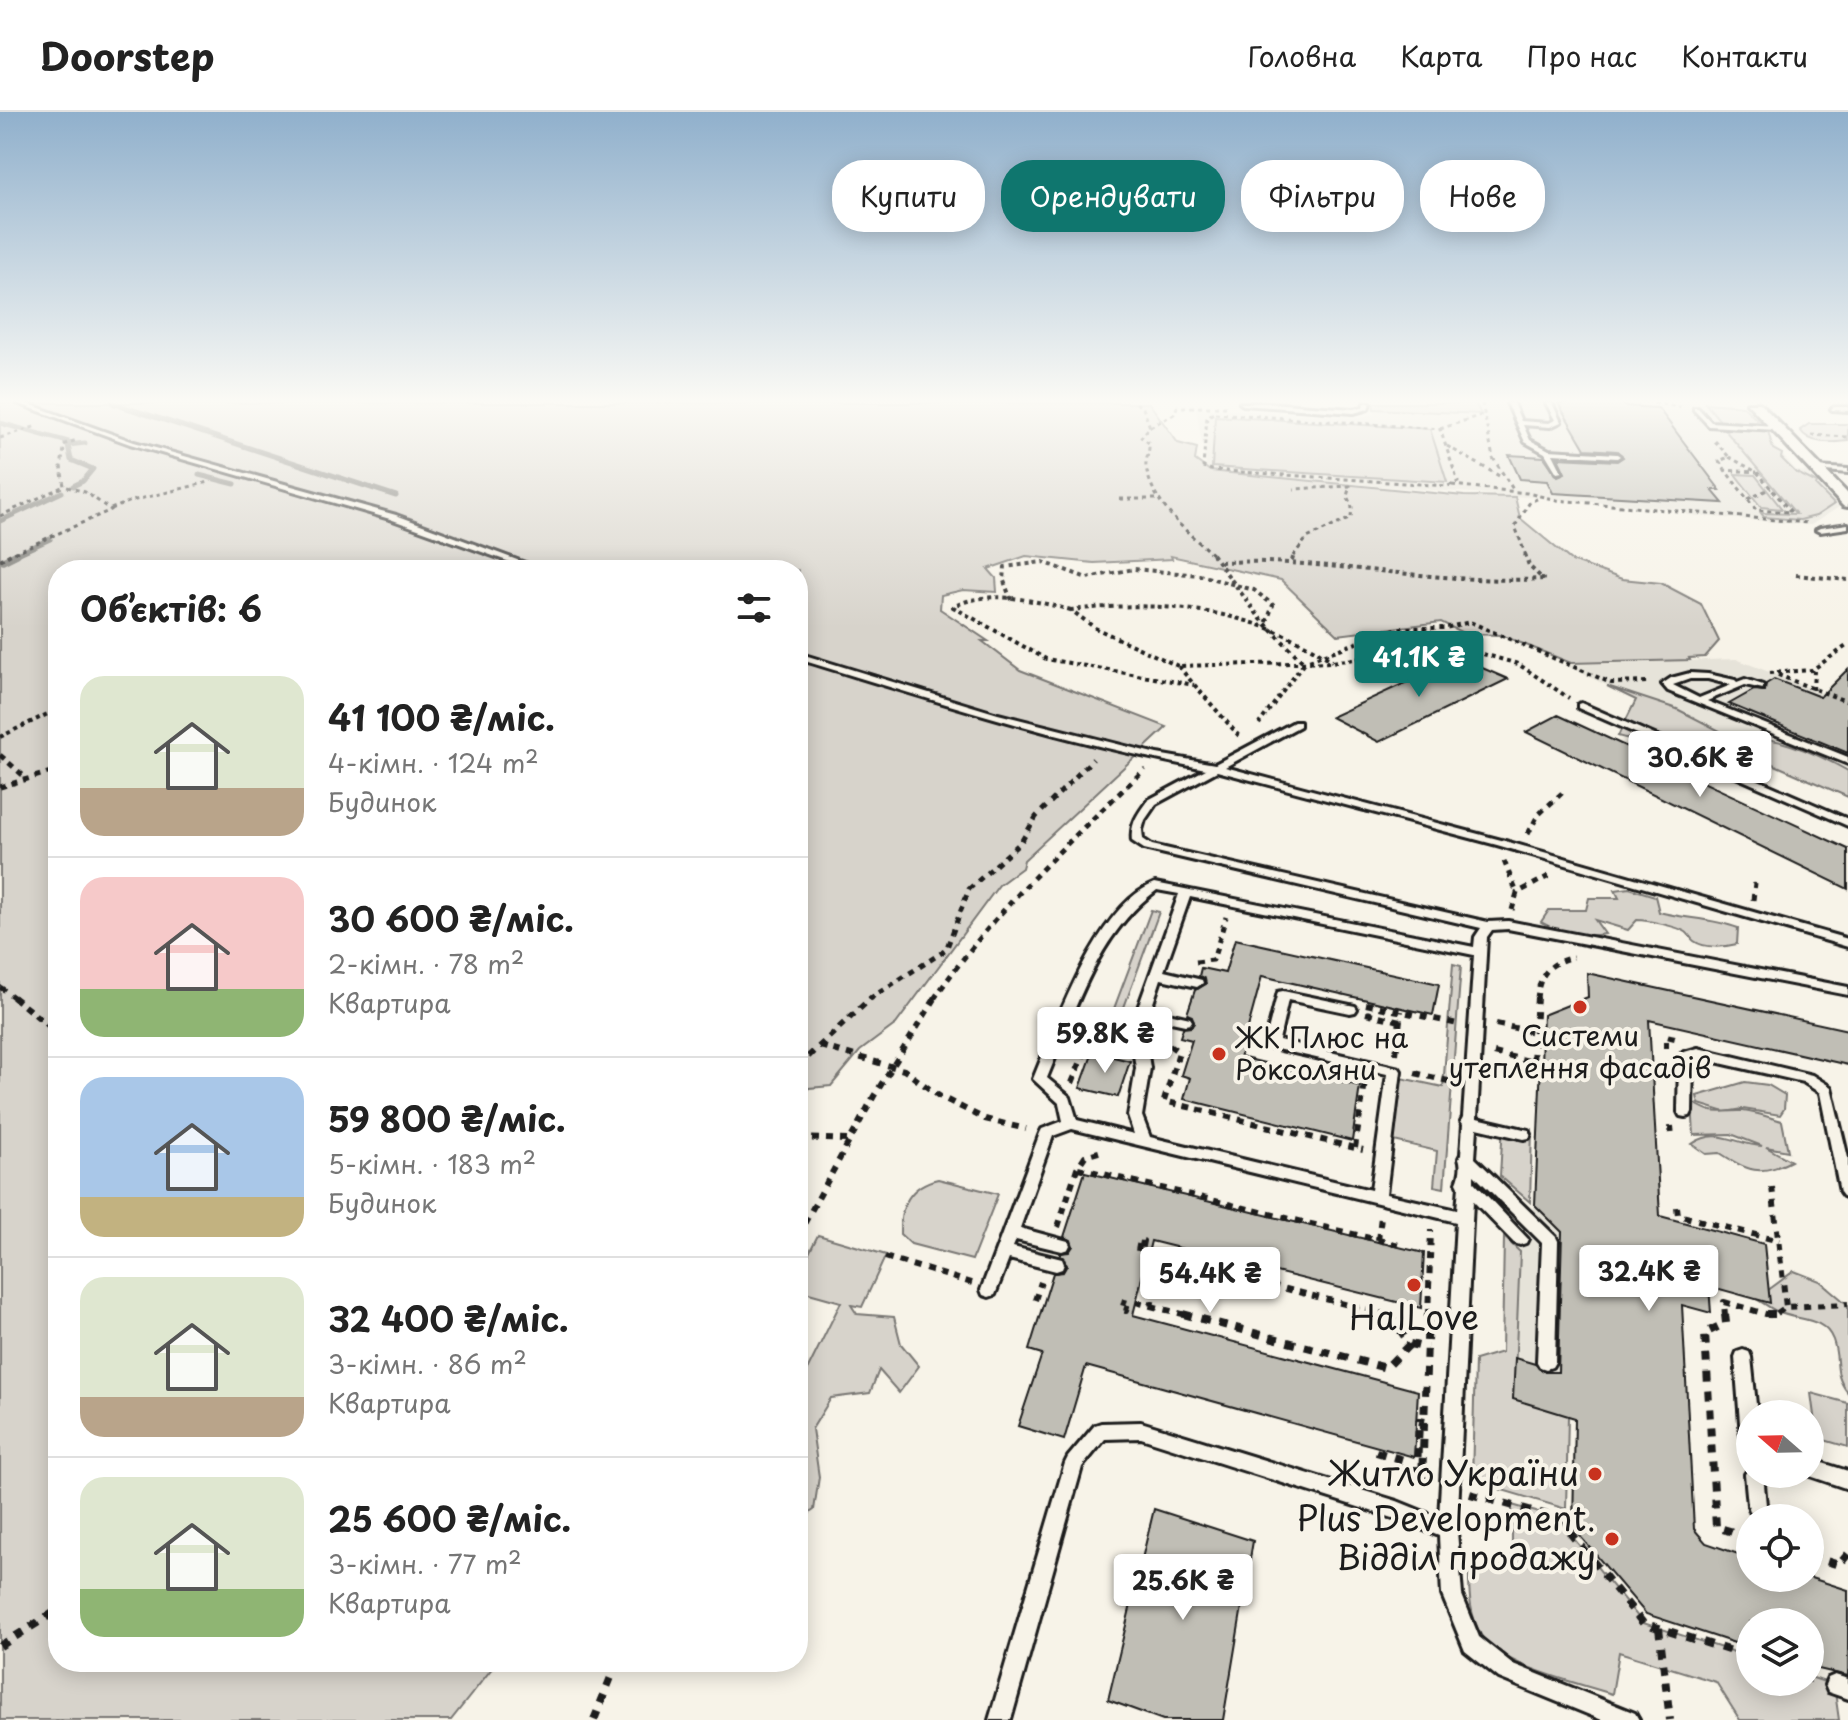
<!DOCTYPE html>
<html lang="uk">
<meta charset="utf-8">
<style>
:root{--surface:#fff;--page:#f6f6f6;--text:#222;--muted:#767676;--line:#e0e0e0;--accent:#0f766e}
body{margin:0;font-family:"Playpen Sans",sans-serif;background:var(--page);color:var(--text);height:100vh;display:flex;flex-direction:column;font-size:30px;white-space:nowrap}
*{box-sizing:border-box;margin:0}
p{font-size:26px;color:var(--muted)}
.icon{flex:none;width:44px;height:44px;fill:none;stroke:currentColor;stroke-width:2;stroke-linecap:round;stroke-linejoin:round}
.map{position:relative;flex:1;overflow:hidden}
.details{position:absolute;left:48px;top:448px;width:760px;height:1112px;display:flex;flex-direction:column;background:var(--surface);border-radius:32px;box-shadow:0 4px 20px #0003}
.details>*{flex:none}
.top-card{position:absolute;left:832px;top:48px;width:760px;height:72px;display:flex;gap:16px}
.needle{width:52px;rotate:290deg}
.tools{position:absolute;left:1736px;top:1288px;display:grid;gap:16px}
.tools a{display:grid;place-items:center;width:88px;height:88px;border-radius:50%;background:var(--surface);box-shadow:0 4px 20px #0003;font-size:40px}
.price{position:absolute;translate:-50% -68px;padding:0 18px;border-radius:8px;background:#fff;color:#222;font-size:26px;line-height:52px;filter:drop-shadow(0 2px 4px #0008)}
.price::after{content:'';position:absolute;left:50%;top:48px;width:24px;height:18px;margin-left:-12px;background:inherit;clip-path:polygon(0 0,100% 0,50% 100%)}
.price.on{background:var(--accent);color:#fff}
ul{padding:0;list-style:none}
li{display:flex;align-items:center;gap:24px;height:200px;padding:0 32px}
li+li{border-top:2px solid var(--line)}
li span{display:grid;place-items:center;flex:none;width:224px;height:160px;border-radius:24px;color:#555}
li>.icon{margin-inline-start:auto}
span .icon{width:96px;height:96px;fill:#fffc;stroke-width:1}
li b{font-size:34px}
h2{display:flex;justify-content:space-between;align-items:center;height:96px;padding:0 32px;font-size:34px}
.pill{padding:0 28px;border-radius:32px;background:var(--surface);box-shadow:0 4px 20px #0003;font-size:28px;line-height:72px}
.pill.on{background:var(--accent);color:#fff}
header{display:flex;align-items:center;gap:48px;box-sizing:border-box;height:112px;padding:0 40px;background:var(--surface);border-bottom:2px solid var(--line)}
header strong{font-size:38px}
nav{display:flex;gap:44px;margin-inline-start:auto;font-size:28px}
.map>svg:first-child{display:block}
.built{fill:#e6e3d9}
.green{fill:#d7d3cb;stroke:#7a7874;stroke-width:2}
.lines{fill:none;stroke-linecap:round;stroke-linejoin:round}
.stream-far1{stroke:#72716c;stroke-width:5}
.stream{stroke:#72716c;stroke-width:7}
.building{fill:#c0beb5;stroke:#1c1c1c;stroke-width:2}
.service-casing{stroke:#1c1c1c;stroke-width:6}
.minor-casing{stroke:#1c1c1c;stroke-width:6}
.path-far4{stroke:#1c1c1c;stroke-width:3;stroke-dasharray:4 4;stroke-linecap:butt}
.path-far3{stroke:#1c1c1c;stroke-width:4;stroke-dasharray:4 4;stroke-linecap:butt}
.path-far2{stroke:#1c1c1c;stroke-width:5;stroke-dasharray:6 6;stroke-linecap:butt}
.path-far1{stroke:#1c1c1c;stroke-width:6;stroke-dasharray:7 7;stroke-linecap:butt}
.path{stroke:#1c1c1c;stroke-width:8;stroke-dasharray:9 9;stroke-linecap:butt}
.service{fill:#f7f3e8;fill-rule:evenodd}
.minor{fill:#f7f3e8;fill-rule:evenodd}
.poi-dot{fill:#c8321e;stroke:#f7f3e8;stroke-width:3}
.labels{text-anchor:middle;stroke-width:8;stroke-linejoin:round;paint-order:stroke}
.poi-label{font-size:28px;fill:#1c1c1c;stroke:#f7f3e8}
.near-poi-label{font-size:34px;fill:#1c1c1c;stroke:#f7f3e8;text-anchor:end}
</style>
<header>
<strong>Doorstep</strong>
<nav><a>Головна</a><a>Карта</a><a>Про нас</a><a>Контакти</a></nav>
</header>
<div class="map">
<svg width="1848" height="1608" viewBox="0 0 1848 1608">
<rect width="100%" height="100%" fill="#f7f3e8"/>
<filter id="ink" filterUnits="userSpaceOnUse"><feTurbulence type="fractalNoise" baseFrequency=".0125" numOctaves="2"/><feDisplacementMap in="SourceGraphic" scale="16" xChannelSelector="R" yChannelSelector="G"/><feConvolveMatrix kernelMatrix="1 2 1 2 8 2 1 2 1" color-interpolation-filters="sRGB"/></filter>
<g filter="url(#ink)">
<g class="built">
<path d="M1372,291H1734L1797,359L1811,360L1842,393L1811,413L1688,403L1683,397L1207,361L1196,296L1360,305L1375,302Z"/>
<path d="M1736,547L1848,591V685L1770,653L1565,553Z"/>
<path d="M1535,1093L1562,1120L1558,1260L1515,1246L1521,1113Z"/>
</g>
<g class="green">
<path d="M0,291H1149L1178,331L1197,336L1195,348L1210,359L1464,384L1515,385L1520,406L1572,449L1622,467L1661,471L1701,492L1719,529L1705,545L1689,546L1690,548L1571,551L1501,523L1465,522L1441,510L1338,523L1281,468L1171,444L1172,447L1094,451L1026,444L988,457L996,466L997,480L963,478L941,483L940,497L988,529H982L1020,558L1167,615L1024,748L1022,756L999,773L896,912L860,939L831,974L809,976L798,985V458H58V1550H497L451,1608H0Z"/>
<path d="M1373,291H1475L1481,302L1374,297Z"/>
<path d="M1705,291L1743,294L1759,310H1721Z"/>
<path d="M1215,304L1430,317L1447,370L1212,355Z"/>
<path d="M1809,312H1848V329C1831,331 1810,333 1800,318Z"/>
<path d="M1724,317L1768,319L1773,337L1782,342L1781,346L1795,360L1817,371L1816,374L1834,392L1816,404L1800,408L1764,405L1761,401L1796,402Z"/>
<path d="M1735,362L1755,363L1782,397L1761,395Z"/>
<path d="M1607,574L1677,597L1720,619L1733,630C1764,616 1820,643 1848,659V685L1741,638L1733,654L1618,624L1636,588Z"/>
<path d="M1629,776L1655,784L1659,800C1686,807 1712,806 1738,816L1737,832C1725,835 1705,837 1694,829C1691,827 1689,822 1686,820C1679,815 1647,808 1637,808L1628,818L1595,808L1605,822C1582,826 1561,822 1541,810L1549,798H1586L1589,786H1619L1615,778Z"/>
<path d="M1151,798L1159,800L1112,928L1103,926Z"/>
<path d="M1453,852L1461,854L1444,1076L1434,1074L1437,1039L1394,1029L1401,966L1443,975Z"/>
<path d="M1745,970L1768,973L1785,983L1784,997L1780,1003L1743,997L1725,1000L1699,992L1697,984Z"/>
<path d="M1692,990C1717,1005 1717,998 1743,999C1756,1000 1770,1006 1782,1009L1788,1039L1766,1035L1791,1049C1760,1065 1748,1059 1720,1041L1706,1042L1692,1032C1718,1014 1736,1033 1762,1034L1731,1022L1694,1023Z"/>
<path d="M1503,1012L1532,1017L1530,1090L1500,1064Z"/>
<path d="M938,1067L998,1082L972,1148L911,1132L900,1122C899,1095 910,1073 938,1067Z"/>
<path d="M818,1123L886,1143L862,1195L851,1193L857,1202L894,1205L901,1232L919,1254L899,1281L879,1258L870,1281L831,1286L812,1317L819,1365L814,1398L798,1409V1277L841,1190L798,1178V1163Z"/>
<path d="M1504,1125L1520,1140L1514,1287L1568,1303L1566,1397L1472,1369L1475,1248L1502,1240Z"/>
<path d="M1794,1159L1820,1169L1848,1193V1281C1832,1260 1841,1251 1833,1228C1824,1204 1797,1209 1778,1200C1771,1197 1764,1191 1756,1187Z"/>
<path d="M1811,1281L1848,1291V1335L1817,1326Z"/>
<path d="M1512,1393L1557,1406L1643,1511L1750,1545V1570H1810V1565L1834,1573L1839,1608H1740L1716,1570L1619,1540L1612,1582C1579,1571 1499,1554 1481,1523C1470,1504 1469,1483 1469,1462L1512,1453Z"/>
</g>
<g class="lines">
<g class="stream-far1">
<path d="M112,291L396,384"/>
<path d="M0,311L72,331"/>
<path d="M199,363L235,372"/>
<path d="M73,374L83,369L93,357L71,348L68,333L85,331"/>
<path d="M0,409L62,380"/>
<path d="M13,444L50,427"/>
</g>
<path class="stream" d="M3,449L17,442"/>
</g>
<g class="building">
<path d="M1558,291H1622L1624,294L1658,296L1720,378H1712L1723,391L1553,381L1547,369L1520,367L1509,343L1544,345L1558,364L1565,361L1558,346L1617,349L1623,345L1617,339L1585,337Z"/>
<path d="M1459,546L1508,567L1379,630L1331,605Z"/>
<path d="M1848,557V641L1729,592L1754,578L1765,579L1766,572L1774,567L1820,585Z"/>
<path d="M1558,603L1848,737V777L1526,620Z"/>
<path d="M1235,827L1439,872L1433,903L1262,864L1240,945L1360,974L1352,1029L1184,987L1190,966L1181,963L1192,928L1180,925L1183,916L1191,915L1194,911L1192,904L1187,902L1195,878L1206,872L1205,867L1199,864L1201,856L1225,861Z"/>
<path d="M1587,861L1848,918V953L1649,908L1660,1104L1764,1132L1770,1191L1709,1174L1711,1201L1682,1193L1694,1417L1706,1431L1750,1446V1466H1811L1848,1478V1564L1810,1555V1510H1750V1536L1646,1502L1573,1416L1575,1306L1513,1287L1515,1246L1535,1252L1545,1260H1558L1562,1120L1535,1093L1543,903L1588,885Z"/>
<path d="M1093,940L1130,949L1118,985L1080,976Z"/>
<path d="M1085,1060L1424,1141L1421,1196L1151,1129L1133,1203L1418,1279L1414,1345L1086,1254L1064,1328L1018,1314L1042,1242L1029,1238L1053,1161L1063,1160L1067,1153L1059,1141L1069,1140L1073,1134L1071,1128L1064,1125Z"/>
<path d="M1154,1397L1253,1429L1223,1608H1163L1108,1588Z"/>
</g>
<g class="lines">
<defs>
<g id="service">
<path d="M17,291H26L134,330L396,403L544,458H532L390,407L130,332Z"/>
<path d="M1240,291H1270L1354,297L1363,295L1364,291H1370L1368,297L1354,301L1243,293Z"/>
<path d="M1507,291H1513L1521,309L1549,311L1555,308L1546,291H1552L1561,310L1550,315L1523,313L1530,328L1549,338L1617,342L1620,344L1617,346L1553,342L1562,360L1557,361L1545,341L1525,330Z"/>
<path d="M1834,295H1848V299L1832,298L1831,297Z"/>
<path d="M1694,296H1698L1711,310L1776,314L1779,316L1776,318L1709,314L1694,298Z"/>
<path d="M1816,355L1848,357V361L1814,358V356Z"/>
<path d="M1848,412V416L1820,420L1816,418L1820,416Z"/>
<path d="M798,541L998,602L1157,642L1215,652L1294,610H1300V614L1225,655L1505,729L1848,827V835L1497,733L1217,659L1156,692L1145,708L1142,718L1143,727L1152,733L1488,810L1508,809L1848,875V883L1508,817L1492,818L1487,825L1477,1006L1524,1017L1529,1018L1531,1022L1529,1026L1524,1027L1477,1016L1475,1046L1556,1125L1558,1129L1555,1250L1552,1255L1546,1257L1540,1255L1537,1250L1542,1131L1474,1063V1070L1528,1127L1526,1131L1520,1133L1514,1131L1473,1089L1457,1419L1462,1483L1479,1525L1513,1552L1635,1601L1639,1608H1602L1499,1566L1465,1539L1442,1483L1439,1424L1396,1407L1141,1326L1105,1327L1082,1355L1011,1608H989L1065,1351L1068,1345L1095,1313L1101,1311L1141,1310L1397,1389L1439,1406L1456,1110L1072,1017L1053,1024L1020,1116L1068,1129L1070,1133L1068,1137L1062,1139L1016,1128L1013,1135L1062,1147L1064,1152L1062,1157L1056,1159L1009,1147L995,1183L989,1185L983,1183L981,1178L1040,1021L1042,1017L1063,1009L1059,991L1033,967C1056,912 1097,793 1155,771L1474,835L1475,825L1481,816L1144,737L1132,729C1130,712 1138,701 1148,688L1206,657C1067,632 933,588 798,547ZM1157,778L1179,782L1130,918L1136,956L1128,1004L1134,1022L1077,1008L1070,985L1047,966C1075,899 1097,822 1157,778ZM1190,785L1474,843L1463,1005L1461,1009L1463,1012L1461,1042L1459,1046C1462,1053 1460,1064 1457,1070L1459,1074L1457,1098L1386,1082L1401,959L1399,956L1279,928L1288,888L1350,901L1355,900L1357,897L1355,894L1350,893L1283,879L1278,880L1265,931L1267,934L1272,936L1387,962L1371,1078L1150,1025L1142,1004L1150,956L1144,918L1148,905L1185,913L1190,912L1192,909L1190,906L1151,897L1161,867L1197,875L1203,871L1202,868L1164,859Z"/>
<path d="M1690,561L1708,562L1735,568L1737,570L1745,567L1763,573V577L1745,573L1707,589L1848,645V652L1668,579L1662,572L1671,566ZM1690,567H1708L1731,573L1699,586L1673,573Z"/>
<path d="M1581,591L1848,707V714L1578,596V592Z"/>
<path d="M1698,936L1812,963L1831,975L1848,1046V1086L1843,1084L1840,1080L1820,981L1803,970L1698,946L1693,947L1692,1000L1690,1004L1685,1005L1680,1004L1678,1000L1679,944L1681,941Z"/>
<path d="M1743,1238L1749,1240L1751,1245L1757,1302H1750V1332L1744,1330L1741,1324L1735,1245L1737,1240Z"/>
<path d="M1810,1347L1848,1359V1377L1804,1362H1810Z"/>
<path d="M1750,1355V1362H1763L1766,1393L1764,1399L1757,1402L1750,1399L1748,1393L1745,1362Z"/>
<path d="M1835,1563L1848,1567V1587L1828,1580L1825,1573L1828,1566Z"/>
</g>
<path id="minor" d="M1747,291H1760L1848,382V395L1843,394Z"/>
</defs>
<use href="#service" class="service-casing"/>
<use href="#minor" class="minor-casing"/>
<g class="path-far4">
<path d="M1136,291L1143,296L1150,315L1141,325L1149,331C1150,340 1145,347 1146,355C1153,394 1187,419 1214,444"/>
<path d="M1482,291L1493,346L1514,379"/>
<path d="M1654,291L1680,295"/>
<path d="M1215,301L1440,317L1458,370L1448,374L1212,358L1203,355L1207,304Z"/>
<path d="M1150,315L1174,302L1177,295H1229"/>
<path d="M1440,317L1484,302"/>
<path d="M1811,323L1848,325"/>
<path d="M0,326L37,314"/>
<path d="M1715,329L1729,345L1719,349L1725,357"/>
<path d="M1447,334L1501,365"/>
<path d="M1729,345L1757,360L1791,400L1756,398L1725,358L1757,360"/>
<path d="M1452,373L1527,381L1557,388L1808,411"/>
<path d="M1120,387H1158"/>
<path d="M1748,387L1771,376"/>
<path d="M111,397L131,389L209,370"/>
<path d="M0,404L64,374"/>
<path d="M7,444L111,398L85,380L64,374L61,354L65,332L77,328"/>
<path d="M1293,444L1307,426L1351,406L1352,395L1347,384L1350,374L1294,377"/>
<path d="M1526,444L1515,414L1530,390L1539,386"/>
</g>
<g class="path-far3">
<path d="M1212,442L1260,506L1304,551L1259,612"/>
<path d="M0,448L11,442"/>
<path d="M1292,449L1294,442"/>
<path d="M1220,450C1329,446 1434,473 1543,467L1529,454L1525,442"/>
<path d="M1796,463L1848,468"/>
<path d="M1011,488L1004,469L1005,455L1043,450L1087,466L1134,457L1199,463L1254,478L1273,493L1266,512"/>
<path d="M1071,498C1035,489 988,476 953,495L1046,547L1194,573"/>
<path d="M1309,548L1398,516H1445L1470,510L1611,571L1650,570"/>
<path d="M1178,554L1095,516L1071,498C1163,488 1254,496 1332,549"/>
<path d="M1769,561L1812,558L1848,533"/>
<path d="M1778,563L1848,590"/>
<path d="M1813,578L1814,559"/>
<path d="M1239,624L1178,554L1332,550L1455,534L1518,552L1569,586"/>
<path d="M0,625L58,597"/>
</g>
<g class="path-far2">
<path d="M0,643L26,666"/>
<path d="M0,675L58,658"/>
<path d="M1528,722L1538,703L1562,681"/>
<path d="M1504,749L1517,781"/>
<path d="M54,757L58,760"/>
<path d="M1753,788L1755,771"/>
<path d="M1512,798L1517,781L1549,764"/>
<path d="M1196,850L1213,848L1226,805"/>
<path d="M0,875L16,887"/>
<path d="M869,887L946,838L969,777L1021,730L1036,705L1093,647"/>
<path d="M934,887C993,800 1069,729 1145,657"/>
<path d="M1537,887C1539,862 1549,851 1573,845"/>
</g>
<g class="path-far1">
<path d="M13,885L58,921"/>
<path d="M1366,892L1458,912"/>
<path d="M1366,901L1400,909"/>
<path d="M1496,912L1534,920"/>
<path d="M1158,925L1179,940L1164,989L1363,1038"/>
<path d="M820,934L904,958L939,984L985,1007L1026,1017"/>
<path d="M1666,936V924L1679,927"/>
<path d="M1494,941L1533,950L1537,885"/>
<path d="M1396,942L1401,899"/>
<path d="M798,954L872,885"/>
<path d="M1415,961L1452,970"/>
<path d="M1072,971L1086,937L1117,929"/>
<path d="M1671,1014L1672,1027"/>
<path d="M798,1026L849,1028"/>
<path d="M1355,1036L1365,970"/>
<path d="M1078,1056L1403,1134"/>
<path d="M1772,1075L1786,1195"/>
<path d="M1677,1095L1678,1103L1779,1129"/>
<path d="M1058,1115L1077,1056L1085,1044L1102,1039"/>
<path d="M798,1123L874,984L936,885"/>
<path d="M1378,1128L1381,1105"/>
<path d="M1138,1139L1140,1128L1143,1129L1141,1139"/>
<path d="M885,1145L972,1171"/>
<path d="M1163,1145L1391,1204"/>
<path d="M1125,1187L1122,1198L1126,1199L1129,1188"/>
<path d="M1035,1188L1041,1170"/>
<path d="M1136,1190L1151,1194L1163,1145L1148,1141"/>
<path d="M1151,1194L1190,1204"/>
<path d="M1428,1204L1431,1118"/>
<path d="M1725,1204L1724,1190L1773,1204L1786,1195L1848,1192"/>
</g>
<g class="path">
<path d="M1183,1202L1386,1256L1410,1232"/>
<path d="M1389,1202L1410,1232L1427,1236"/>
<path d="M1428,1202L1422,1368L1430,1370"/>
<path d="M1725,1202L1726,1211L1705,1221L1716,1415L1750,1425"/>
<path d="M1767,1202H1775"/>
<path d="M1376,1340L1407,1349L1406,1363L1422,1368"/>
<path d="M1422,1359L1417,1358L1419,1309L1425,1310"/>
<path d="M1470,1382L1573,1410"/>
<path d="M1558,1406L1643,1511L1750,1545"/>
<path d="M1810,1444L1839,1453L1848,1442"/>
<path d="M1659,1516L1670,1608"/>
<path d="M0,1534L58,1498"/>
<path d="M594,1608L617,1550"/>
</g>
<use href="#service" class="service"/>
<use href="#minor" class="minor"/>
</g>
</g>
<linearGradient id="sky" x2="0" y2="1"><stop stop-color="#90b0cc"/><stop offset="0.56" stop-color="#fbfaf5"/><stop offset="1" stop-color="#fbfaf5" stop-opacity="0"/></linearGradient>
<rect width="1848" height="516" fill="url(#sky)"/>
<g class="poi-dot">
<circle cx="1580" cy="895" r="8"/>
<circle cx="1219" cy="942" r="8"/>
<circle cx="1414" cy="1173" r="8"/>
<circle cx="1595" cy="1362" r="8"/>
<circle cx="1612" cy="1427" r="8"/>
</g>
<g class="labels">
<g class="poi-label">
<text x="1580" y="934">Системи<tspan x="1580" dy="32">утеплення фасадів</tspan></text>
<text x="1235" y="936" text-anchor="start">ЖК Плюс на<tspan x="1235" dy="32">Роксоляни</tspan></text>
</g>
<g class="near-poi-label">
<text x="1414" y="1218" text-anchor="middle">HalLove</text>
<text x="1579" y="1374">Житло України</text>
<text x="1596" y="1419">Plus Development.<tspan x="1596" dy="39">Відділ продажу</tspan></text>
</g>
</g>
</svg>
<div class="tools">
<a><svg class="needle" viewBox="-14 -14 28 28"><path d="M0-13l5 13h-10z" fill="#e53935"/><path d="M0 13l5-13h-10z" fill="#767676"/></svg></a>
<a><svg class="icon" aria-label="locate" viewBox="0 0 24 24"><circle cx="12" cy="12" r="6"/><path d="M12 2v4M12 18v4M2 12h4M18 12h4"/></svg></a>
<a><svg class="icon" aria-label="layers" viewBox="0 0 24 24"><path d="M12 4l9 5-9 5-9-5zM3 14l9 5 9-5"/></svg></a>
</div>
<b class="price on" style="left:1419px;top:587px">41.1K ₴</b>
<b class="price" style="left:1700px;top:687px">30.6K ₴</b>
<b class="price" style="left:1105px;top:963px">59.8K ₴</b>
<b class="price" style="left:1649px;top:1201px">32.4K ₴</b>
<b class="price" style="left:1210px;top:1203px">54.4K ₴</b>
<b class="price" style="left:1183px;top:1510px">25.6K ₴</b>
<div class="top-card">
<a class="pill">Купити</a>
<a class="pill on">Орендувати</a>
<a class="pill">Фільтри</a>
<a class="pill">Нове</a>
</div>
<section class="details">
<h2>Об’єктів: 6<svg class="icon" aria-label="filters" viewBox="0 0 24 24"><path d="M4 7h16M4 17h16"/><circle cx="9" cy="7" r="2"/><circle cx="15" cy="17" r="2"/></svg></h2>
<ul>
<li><span style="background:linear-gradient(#dfe7d0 70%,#b9a48a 0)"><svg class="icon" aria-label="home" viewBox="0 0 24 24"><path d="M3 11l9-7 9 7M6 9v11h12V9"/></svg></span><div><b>41 100 ₴/міс.</b><p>4-кімн. · 124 m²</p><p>Будинок</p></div></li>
<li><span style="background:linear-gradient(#f6c9c9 70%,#8fb573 0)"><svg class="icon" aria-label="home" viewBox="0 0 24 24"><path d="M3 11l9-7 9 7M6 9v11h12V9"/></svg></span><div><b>30 600 ₴/міс.</b><p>2-кімн. · 78 m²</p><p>Квартира</p></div></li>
<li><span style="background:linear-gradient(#a9c7e8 75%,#c2b280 0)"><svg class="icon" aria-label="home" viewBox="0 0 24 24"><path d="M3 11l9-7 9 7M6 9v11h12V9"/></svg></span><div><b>59 800 ₴/міс.</b><p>5-кімн. · 183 m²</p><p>Будинок</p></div></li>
<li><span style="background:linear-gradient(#dfe7d0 75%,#b9a48a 0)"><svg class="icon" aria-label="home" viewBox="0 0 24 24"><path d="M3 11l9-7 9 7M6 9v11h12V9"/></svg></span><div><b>32 400 ₴/міс.</b><p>3-кімн. · 86 m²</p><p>Квартира</p></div></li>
<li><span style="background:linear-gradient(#dfe7d0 70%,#8fb573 0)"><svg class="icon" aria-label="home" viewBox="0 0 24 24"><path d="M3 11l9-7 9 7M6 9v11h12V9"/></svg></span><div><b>25 600 ₴/міс.</b><p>3-кімн. · 77 m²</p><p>Квартира</p></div></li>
</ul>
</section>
</div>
